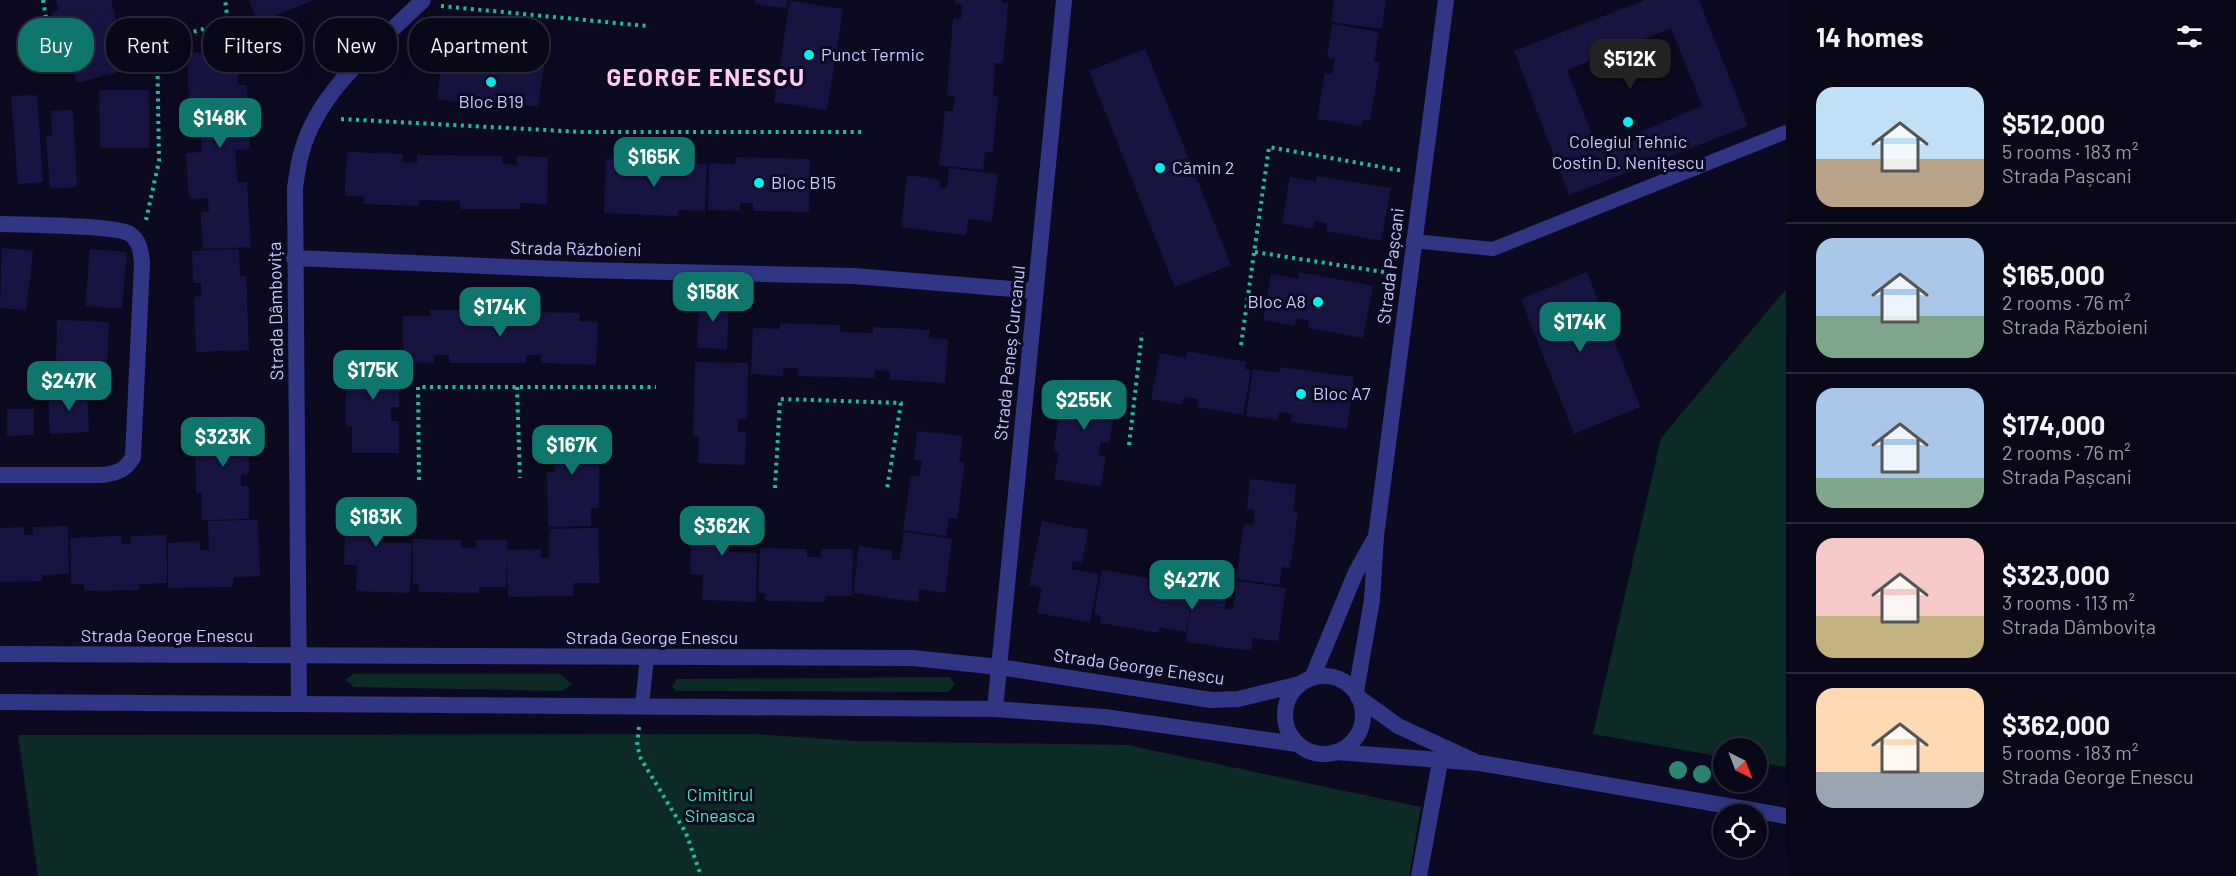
<!DOCTYPE html>
<meta charset="utf-8">
<style>
:root{--surface:#080818;--page:#161625;--text:#f1f3f6;--muted:#989aa2;--line:#292937;--accent:#0f766e}
body{margin:0;font-family:Barlow,sans-serif;background:var(--page);color:var(--text);height:100vh;display:flex;flex-direction:column;font-size:22px;white-space:nowrap}
*{box-sizing:border-box;margin:0}
p{font-size:20px;color:var(--muted)}
.icon{flex:none;width:33px;height:33px;fill:none;stroke:currentColor;stroke-width:2;stroke-linecap:round;stroke-linejoin:round}
.map{position:relative;flex:1;overflow:hidden}
.drawer{display:flex;flex-direction:column;background:var(--surface);width:450px}
.drawer>*{flex:none}
.banner{position:absolute;left:18px;top:18px;width:570px;height:54px;display:flex;gap:12px}
.needle{width:39px;rotate:138deg}
.tools{position:absolute;left:1713px;top:738px;display:grid;gap:12px}
.tools a{display:grid;place-items:center;width:54px;height:54px;border-radius:50%;background:var(--surface);box-shadow:0 6px 24px #0002,0 0 0 2px var(--line);font-size:30px}
.price{position:absolute;translate:-50% -51px;padding:0 14px;border-radius:12px;background:var(--accent);color:#fff;font-size:20px;line-height:39px;filter:drop-shadow(0 2px 3px #0008)}
.price::after{content:'';position:absolute;left:50%;top:36px;width:18px;height:14px;margin-left:-9px;background:inherit;clip-path:polygon(0 0,100% 0,50% 100%)}
.price.selected{background:#222;color:#fff}
ul{padding:0;list-style:none}
li{display:flex;align-items:center;gap:18px;height:150px;padding:0 30px}
li+li{border-top:2px solid var(--line)}
li span{display:grid;place-items:center;flex:none;width:168px;height:120px;border-radius:18px;color:#555}
li>.icon{margin-inline-start:auto}
span .icon{width:72px;height:72px;fill:#fffc;stroke-width:1}
li b{font-size:26px}
h2{display:flex;justify-content:space-between;align-items:center;height:72px;padding:0 30px;font-size:26px}
.chip{padding:0 21px;border-radius:24px;background:var(--surface);box-shadow:0 6px 24px #0002,0 0 0 2px var(--line);font-size:21px;line-height:54px}
.chip.selected{background:var(--accent);color:#fff}
main{display:flex;flex:1;min-height:0}
.map>svg:first-child{display:block}
.green{fill:#0c2a26}
.building{fill:#181442;fill-rule:evenodd}
.lines{fill:none;stroke-linecap:round;stroke-linejoin:round}
.path{stroke:#20bca0;stroke-width:4;stroke-dasharray:3 4.5;stroke-linecap:butt}
.service{stroke:#303684;stroke-width:14}
.minor{stroke:#303684;stroke-width:16}
.tertiary{stroke:#303684;stroke-width:16}
.tree{fill:#2d866f}
.poi-dot{fill:#00f3f0;stroke:#0b0a20;stroke-width:2}
.labels{text-anchor:middle;stroke-width:6;stroke-linejoin:round;paint-order:stroke}
.poi-label{font-size:18px;fill:#c8c8ff;stroke:#0b0a20;text-anchor:start}
.street-label{font-size:18px;fill:#c8c8ff;stroke:#0b0a20}
.park-label{font-size:18px;fill:#48ecb0;stroke:#0b0a20}
.district-label{font-size:24px;font-weight:bold;letter-spacing:1.5px;fill:#ffcaf2;stroke:#0b0a20}
</style>
<main>
<div class="map">
<svg width="1786" height="876" viewBox="0 0 1786 876">
<rect width="100%" height="100%" fill="#0b0a20"/>
<g class="green">
<path d="M1786,289V767L1757,762L1756,748H1724L1723,757L1593,734L1661,438Z"/>
<path d="M353,674H560L572,684L563,691L354,687L345,680Z"/>
<path d="M950,677L955,685L948,692L676,691L672,686L677,679Z"/>
<path d="M753,734L855,741L1127,745L1421,807L1409,876H38L18,735Z"/>
</g>
<g class="building">
<path d="M56,0H111L123,48L116,50L122,71L77,83L71,60L64,62L51,12L59,10Z"/>
<path d="M249,0H314L258,23Z"/>
<path d="M755,0H788L786,8L755,4Z"/>
<path d="M955,0H1002V3H1008L1003,63H995L993,96H998L993,152H985L983,170L939,165L945,111H953L955,96L947,95L953,18L961,19L963,5L955,4Z"/>
<path d="M1334,0H1386L1382,29L1331,22Z"/>
<path d="M1645,0H1699L1748,126L1569,195L1514,51ZM1671,28L1702,106L1598,149L1567,70Z"/>
<path d="M790,1L843,9L827,110L774,102Z"/>
<path d="M1332,24L1379,32L1374,61L1380,62L1370,121L1363,120L1361,126L1317,119L1325,73L1332,74L1335,59L1327,58Z"/>
<path d="M444,46L500,54L499,62L512,64L513,56L545,60L538,107L512,103L511,109L437,99Z"/>
<path d="M1145,49L1231,265L1175,287L1089,71Z"/>
<path d="M237,51L238,85H247L250,149L235,150L238,182H247L251,247L203,249L201,212L209,211L208,198L189,199L186,153L202,152L201,113H208V99L189,100L187,53Z"/>
<path d="M99,90H149V148H100Z"/>
<path d="M37,95L43,182L18,184L11,96Z"/>
<path d="M73,110L77,187L50,189L46,136H52L51,111Z"/>
<path d="M347,152L403,154L402,162L417,163V155L502,156V164L517,165V156L548,157L547,204L520,203V209H460V201L420,200L419,206L363,204L364,196H345Z"/>
<path d="M736,157L810,159L809,212L753,211V203H740V211L708,210L709,163L735,164Z"/>
<path d="M606,159L662,162V170L675,171V163L707,164L705,211L678,210V216L604,213Z"/>
<path d="M949,168L998,174L992,222L968,219L966,235L901,227L907,175L940,180L939,187L947,188Z"/>
<path d="M1317,176L1391,188L1381,241L1326,231L1327,223L1314,221L1313,229L1282,223L1290,177L1316,182Z"/>
<path d="M2,248L33,251L26,310L0,308Z"/>
<path d="M90,249L127,252L122,309L85,306Z"/>
<path d="M239,249L240,276H246L249,350L196,352L194,297L202,296L201,283H193L192,251Z"/>
<path d="M1299,272L1373,286L1363,338L1308,328L1309,320L1296,318L1295,326L1263,320L1271,274L1298,279Z"/>
<path d="M1587,272L1640,407L1574,434L1521,299Z"/>
<path d="M700,296L729,297L727,349L697,348Z"/>
<path d="M430,310H490L489,318L523,317V312L580,313L579,321L598,322L596,365L541,363V355H526V363H449V355H434V363L403,362V316H430Z"/>
<path d="M57,320L109,322L107,365L56,363Z"/>
<path d="M780,323L840,325V332L873,333V327L930,330L929,338L948,339L945,383L890,380V371L875,370L874,378L797,376L798,368H783V376L751,374L753,328L780,329Z"/>
<path d="M346,351H399V407H391V421H399V453H352V426H346Z"/>
<path d="M1187,351L1246,362L1245,369L1251,370L1243,415L1197,407L1198,399L1184,397L1182,405L1151,399L1160,353L1186,358Z"/>
<path d="M695,362L748,363L747,419H738V432L746,433L745,465L698,463L699,436H693Z"/>
<path d="M1280,367L1354,377L1347,429L1291,422L1292,414L1279,412L1278,420L1246,416L1253,369L1279,373Z"/>
<path d="M1067,378L1119,388L1109,443L1101,442L1098,455L1106,456L1100,487L1054,479L1059,452L1053,451Z"/>
<path d="M87,389L89,432L50,434L48,391Z"/>
<path d="M7,409H34V435L7,436Z"/>
<path d="M249,416V474L241,475V486H249V519L202,520V493H196L195,435H203V417Z"/>
<path d="M592,425V451H599V508H591V526L548,527L547,472H555V456H547L546,426Z"/>
<path d="M917,431L963,436L959,462L965,463L957,519L949,518L946,536L903,530L911,475L919,477L922,461L914,460Z"/>
<path d="M1250,479L1296,485L1293,511L1298,512L1290,568L1282,567L1279,585L1236,579L1244,524L1253,525L1255,510L1247,509Z"/>
<path d="M346,500L393,501L392,535H383V543H412L410,593L356,591L357,565H344Z"/>
<path d="M692,509L739,510L738,544H729V552L757,553L756,602L702,600L703,575L690,574Z"/>
<path d="M253,520H258L260,576L234,577L232,587L168,588V543L200,541V550H209L208,521Z"/>
<path d="M1042,521L1088,530L1082,563L1073,561L1071,569L1099,574L1090,622L1037,613L1042,588L1029,585Z"/>
<path d="M68,526L69,574L42,575V581L0,582V528L24,527V535H33V527Z"/>
<path d="M598,528L599,583H573V596L508,597L507,557L506,587H479V593L419,592V584H413V539L461,540V548H476L475,540H507V550L541,549V558H549V529Z"/>
<path d="M904,532L952,539L945,593L919,589L918,602L853,593L859,546L893,551L891,559L899,561Z"/>
<path d="M166,535L167,583L139,584L140,590L84,591V584H71L70,538L121,536L122,544H131V536Z"/>
<path d="M760,548L807,549V557H821V549H853L852,596H825V602L765,601V593H758Z"/>
<path d="M1102,570L1148,578L1147,586L1162,588L1163,580L1194,586L1192,595L1226,600L1225,609L1233,610L1237,581L1286,588L1278,641L1253,638L1251,651L1186,642L1192,599L1186,632L1160,627L1158,633L1100,623L1101,616L1094,614Z"/>
</g>
<g class="lines">
<g class="path">
<path d="M43,0L50,41"/>
<path d="M441,6L647,26"/>
<path d="M341,119L583,132H865"/>
<path d="M146,220L159,161L157,42L228,22L225,0"/>
<path d="M1255,252L1390,273"/>
<path d="M1241,345L1269,147L1404,171"/>
<path d="M517,387L520,478"/>
<path d="M1129,445L1142,333"/>
<path d="M419,480L418,387H656"/>
<path d="M775,488L780,399L901,403L887,489"/>
<path d="M639,727L637,745L641,759L686,833L701,876"/>
</g>
<g class="service">
<path d="M1413,241L1493,249L1786,132"/>
<path d="M642,705L647,658"/>
</g>
<g class="minor">
<path d="M0,224C23,225 116,225 130,234C140,241 141,252 142,263L133,457C125,471 117,473 102,475H0"/>
<path d="M294,258L581,270L854,276L1035,291"/>
<path d="M299,703L295,188C297,176 298,163 302,151C319,89 379,44 423,0"/>
<path d="M995,709L1064,0"/>
<path d="M1419,876L1440,762"/>
</g>
<g class="tertiary">
<path d="M0,654L913,658L999,667L1211,700L1238,699L1300,684"/>
<circle cx="1324" cy="715" r="39"/>
<path d="M1312,678L1356,572L1374,540"/>
<path d="M1356,692L1372,600L1376,536L1446,0"/>
<path d="M1358,697L1398,726L1474,761"/>
<path d="M0,702L995,709L1104,717L1297,744"/>
<path d="M1335,752L1480,763L1786,816"/>
</g>
</g>
<g class="tree">
<circle cx="1678" cy="770" r="9"/>
<circle cx="1702" cy="774" r="9"/>
</g>
<g class="poi-dot">
<circle cx="809" cy="55" r="6"/>
<circle cx="491" cy="82" r="6"/>
<circle cx="1628" cy="122" r="6"/>
<circle cx="1160" cy="168" r="6"/>
<circle cx="759" cy="183" r="6"/>
<circle cx="1318" cy="302" r="6"/>
<circle cx="1301" cy="394" r="6"/>
</g>
<g class="labels">
<g class="poi-label">
<text x="821" y="61">Punct Termic</text>
<text x="491" y="108" text-anchor="middle">Bloc B19</text>
<text x="1628" y="148" text-anchor="middle">Colegiul Tehnic<tspan x="1628" dy="21">Costin D. Nenițescu</tspan></text>
<text x="1172" y="174">Cămin 2</text>
<text x="771" y="189">Bloc B15</text>
<text x="1306" y="308" text-anchor="end">Bloc A8</text>
<text x="1313" y="400">Bloc A7</text>
</g>
<g class="street-label">
<text transform="translate(576 249) rotate(1)" y="6">Strada Războieni</text>
<text transform="translate(1391 266) rotate(-83)" y="6">Strada Pașcani</text>
<text transform="translate(276 311) rotate(-91)" y="6">Strada Dâmbovița</text>
<text transform="translate(1010 353) rotate(-84)" y="6">Strada Peneș Curcanul</text>
<text x="167" y="642">Strada George Enescu</text>
<text x="652" y="644">Strada George Enescu</text>
<text transform="translate(1139 667) rotate(8)" y="6">Strada George Enescu</text>
</g>
<g class="park-label">
<text x="720" y="801">Cimitirul<tspan x="720" dy="21">Sineasca</tspan></text>
</g>
<g class="district-label">
<text x="706" y="86">GEORGE ENESCU</text>
</g>
</g>
</svg>
<div class="tools">
<a><svg class="needle" viewBox="-14 -14 28 28"><path d="M0-13l5 13h-10z" fill="#e53935"/><path d="M0 13l5-13h-10z" fill="#989aa2"/></svg></a>
<a><svg class="icon" aria-label="locate" viewBox="0 0 24 24"><circle cx="12" cy="12" r="6"/><path d="M12 2v4M12 18v4M2 12h4M18 12h4"/></svg></a>
</div>
<b class="price selected" style="left:1630px;top:90px">$512K</b>
<b class="price" style="left:220px;top:149px">$148K</b>
<b class="price" style="left:654px;top:188px">$165K</b>
<b class="price" style="left:713px;top:323px">$158K</b>
<b class="price" style="left:500px;top:338px">$174K</b>
<b class="price" style="left:1580px;top:353px">$174K</b>
<b class="price" style="left:373px;top:401px">$175K</b>
<b class="price" style="left:69px;top:412px">$247K</b>
<b class="price" style="left:1084px;top:431px">$255K</b>
<b class="price" style="left:223px;top:468px">$323K</b>
<b class="price" style="left:572px;top:476px">$167K</b>
<b class="price" style="left:376px;top:548px">$183K</b>
<b class="price" style="left:722px;top:557px">$362K</b>
<b class="price" style="left:1192px;top:611px">$427K</b>
<div class="banner">
<a class="chip selected">Buy</a>
<a class="chip">Rent</a>
<a class="chip">Filters</a>
<a class="chip">New</a>
<a class="chip">Apartment</a>
</div>
</div>
<section class="drawer">
<h2>14 homes<svg class="icon" aria-label="filters" viewBox="0 0 24 24"><path d="M4 7h16M4 17h16"/><circle cx="9" cy="7" r="2"/><circle cx="15" cy="17" r="2"/></svg></h2>
<ul>
<li><span style="background:linear-gradient(#bfe0f5 60%,#b9a48a 0)"><svg class="icon" aria-label="home" viewBox="0 0 24 24"><path d="M3 11l9-7 9 7M6 9v11h12V9"/></svg></span><div><b>$512,000</b><p>5 rooms · 183 m²</p><p>Strada Pașcani</p></div></li>
<li><span style="background:linear-gradient(#a9c7e8 65%,#7fa58c 0)"><svg class="icon" aria-label="home" viewBox="0 0 24 24"><path d="M3 11l9-7 9 7M6 9v11h12V9"/></svg></span><div><b>$165,000</b><p>2 rooms · 76 m²</p><p>Strada Războieni</p></div></li>
<li><span style="background:linear-gradient(#a9c7e8 75%,#7fa58c 0)"><svg class="icon" aria-label="home" viewBox="0 0 24 24"><path d="M3 11l9-7 9 7M6 9v11h12V9"/></svg></span><div><b>$174,000</b><p>2 rooms · 76 m²</p><p>Strada Pașcani</p></div></li>
<li><span style="background:linear-gradient(#f6c9c9 65%,#c2b280 0)"><svg class="icon" aria-label="home" viewBox="0 0 24 24"><path d="M3 11l9-7 9 7M6 9v11h12V9"/></svg></span><div><b>$323,000</b><p>3 rooms · 113 m²</p><p>Strada Dâmbovița</p></div></li>
<li><span style="background:linear-gradient(#ffd9b3 70%,#9aa5b1 0)"><svg class="icon" aria-label="home" viewBox="0 0 24 24"><path d="M3 11l9-7 9 7M6 9v11h12V9"/></svg></span><div><b>$362,000</b><p>5 rooms · 183 m²</p><p>Strada George Enescu</p></div></li>
</ul>
</section>
</main>
